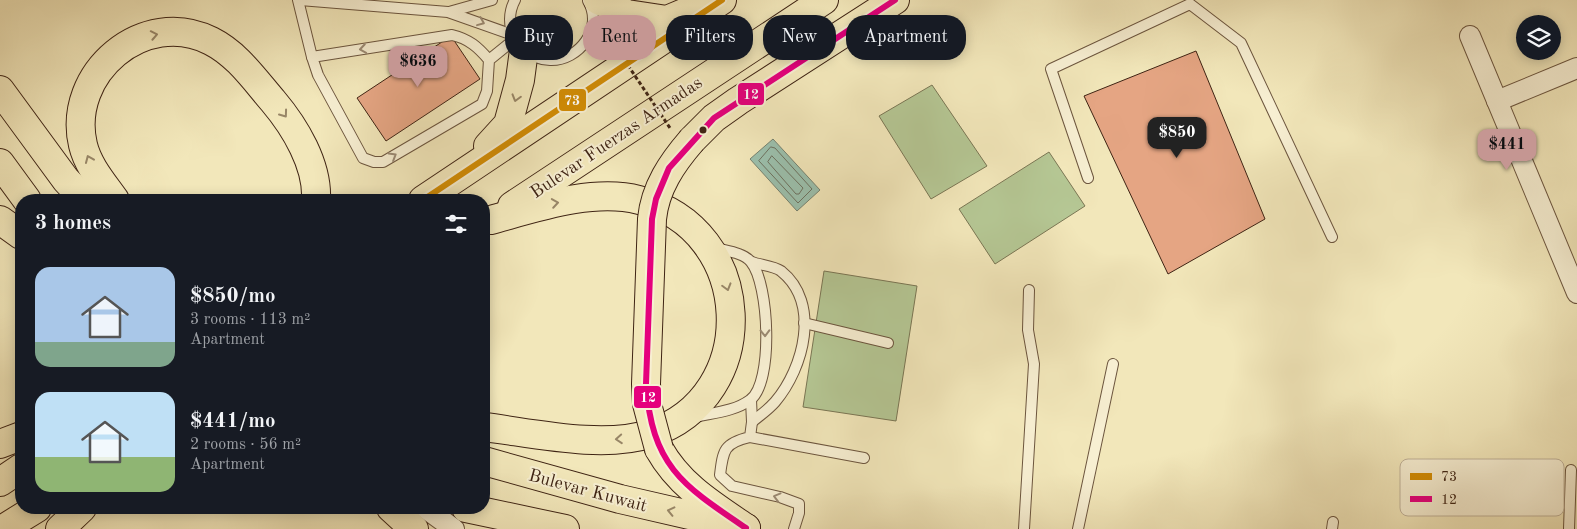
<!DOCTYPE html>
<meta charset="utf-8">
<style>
:root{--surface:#171b24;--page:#242831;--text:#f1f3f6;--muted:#9ea1a6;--accent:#c59692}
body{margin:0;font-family:"Old Standard TT",serif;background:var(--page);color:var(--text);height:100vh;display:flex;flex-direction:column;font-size:19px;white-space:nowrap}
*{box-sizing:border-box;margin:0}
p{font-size:16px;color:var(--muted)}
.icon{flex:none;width:28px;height:28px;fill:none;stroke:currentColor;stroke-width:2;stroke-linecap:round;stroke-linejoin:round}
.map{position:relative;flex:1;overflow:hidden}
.sheet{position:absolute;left:15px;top:194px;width:475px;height:320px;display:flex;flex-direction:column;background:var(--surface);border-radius:20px;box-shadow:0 2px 12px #0003}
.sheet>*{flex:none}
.hud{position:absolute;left:505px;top:15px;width:475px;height:45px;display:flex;gap:10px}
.fabs{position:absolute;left:1516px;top:15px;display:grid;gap:10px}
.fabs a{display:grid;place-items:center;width:45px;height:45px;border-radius:50%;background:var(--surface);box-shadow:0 2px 12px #0003;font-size:25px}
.price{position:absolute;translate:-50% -42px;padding:0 11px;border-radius:10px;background:var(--accent);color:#111;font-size:16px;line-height:32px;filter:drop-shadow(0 1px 2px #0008)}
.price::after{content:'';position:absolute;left:50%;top:30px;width:15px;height:11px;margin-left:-8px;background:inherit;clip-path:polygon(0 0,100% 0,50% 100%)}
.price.active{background:#222;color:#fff}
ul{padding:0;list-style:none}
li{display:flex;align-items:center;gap:15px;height:125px;padding:0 20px}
li span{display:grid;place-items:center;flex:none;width:140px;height:100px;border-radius:15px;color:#555}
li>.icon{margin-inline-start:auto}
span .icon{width:60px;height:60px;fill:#fffc;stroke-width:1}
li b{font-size:21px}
h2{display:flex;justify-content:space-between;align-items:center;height:60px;padding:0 20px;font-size:21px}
.chip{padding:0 18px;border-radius:20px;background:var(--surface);box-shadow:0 2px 12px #0003;font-size:18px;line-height:45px}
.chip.active{background:var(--accent);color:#111}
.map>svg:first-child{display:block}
.green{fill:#b5c794;stroke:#7a7654}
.water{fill:#9bc0ad;stroke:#768270}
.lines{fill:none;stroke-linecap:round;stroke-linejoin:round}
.shore{stroke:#6d7260;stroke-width:1}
.building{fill:#e5a583;stroke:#3f2414}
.service-casing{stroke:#6c553e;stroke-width:12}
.minor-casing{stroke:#6c553e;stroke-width:22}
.primary-casing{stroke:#3f2414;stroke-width:30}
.trunk-casing{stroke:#3f2414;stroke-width:30}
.service{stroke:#f7efd2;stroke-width:10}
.minor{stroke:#f7efd2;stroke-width:20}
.primary{stroke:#f2e7ba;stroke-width:28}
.trunk{stroke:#f2e7ba;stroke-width:28}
.trunk-bridge-casing{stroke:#3f2414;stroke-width:30;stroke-linecap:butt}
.path-bridge{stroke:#3f2414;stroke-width:3;stroke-dasharray:4 2.5;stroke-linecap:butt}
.trunk-bridge{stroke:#f2e7ba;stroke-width:28}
.bus-1-casing{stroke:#f7efd2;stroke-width:10}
.bus-2-casing{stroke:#f7efd2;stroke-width:10}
.bus-1{stroke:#d28c04;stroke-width:6}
.bus-2{stroke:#e5007d;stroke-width:6}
.oneway{stroke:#9b8a73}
.oneway2{stroke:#988667}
.bus-dot{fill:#3f2414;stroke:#f7efd2;stroke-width:2}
.labels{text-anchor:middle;stroke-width:4;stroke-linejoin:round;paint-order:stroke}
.street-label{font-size:18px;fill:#3f2414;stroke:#f7efd2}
.key{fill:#f7efd2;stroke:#c0b299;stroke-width:1}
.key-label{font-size:14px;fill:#3f2414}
.line-badge{stroke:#f7efd2;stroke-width:2}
.badge-label{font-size:14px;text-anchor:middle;font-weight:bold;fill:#fff}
</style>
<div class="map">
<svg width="1577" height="529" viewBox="0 0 1577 529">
<rect width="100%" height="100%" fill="#f2e7ba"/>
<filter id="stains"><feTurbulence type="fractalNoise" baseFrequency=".004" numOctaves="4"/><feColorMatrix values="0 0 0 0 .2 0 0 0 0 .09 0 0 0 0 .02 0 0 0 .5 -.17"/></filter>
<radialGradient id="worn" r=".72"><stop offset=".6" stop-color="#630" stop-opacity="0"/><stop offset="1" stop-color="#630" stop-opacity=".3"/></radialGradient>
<g class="green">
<path d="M932,85L987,166L931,199L879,116Z"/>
<path d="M1049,152L1085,206L995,264L959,209Z"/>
<path d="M824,271L917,286L896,421L803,407Z"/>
</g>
<path class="water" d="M773,139L820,190L797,211L750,159Z"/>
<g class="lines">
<g class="shore">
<path d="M771,147L775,148L812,189L798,203L759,161Z"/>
<path d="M772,156L803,188L799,194H796L768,162Z"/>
</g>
</g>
<g class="building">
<path d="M451,36L480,79L386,141L357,98Z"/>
<path d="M1196,51L1265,219L1168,274L1084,96Z"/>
</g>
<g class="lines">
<defs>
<g id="service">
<path d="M298,0L312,57"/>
<path d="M300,0L448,12L513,35"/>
<path d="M515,0C508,13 509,27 515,40"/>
<path d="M449,12L492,0"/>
<path d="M525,51C533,56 540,60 550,60C579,61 604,28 588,1"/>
<path d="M489,60C478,47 469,39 452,35L312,57L318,75L363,158L374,162H383L482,104L487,91L489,60L515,39"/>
<path d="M1088,178L1051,69L1190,4L1241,43L1332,237"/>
<path d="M752,262C760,265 774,266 781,271C821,303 804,368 775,402C768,410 759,416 752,422"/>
<path d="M804,323L888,343"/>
<path d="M751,400L752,422L750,437C724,443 723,450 720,475L732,486L780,497L799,504V513L794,529"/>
<path d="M691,418C710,413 734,412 750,400C774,383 769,283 751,262C743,252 724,251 712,247"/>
<path d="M750,437L864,458"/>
<path d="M1024,529L1034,364L1028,330L1029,290"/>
<path d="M1078,529L1113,364"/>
<path d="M1332,529L1333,522"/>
<path d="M1569,529L1571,470"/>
</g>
<g id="minor">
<path d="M1470,36L1577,293"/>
<path d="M1497,101L1577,68"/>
<path d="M425,508L454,529"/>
</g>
<g id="primary">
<path d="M0,90L66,180L85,200"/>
<path d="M0,163L27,200"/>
<path d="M484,461L620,499L746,528"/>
<path d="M466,508L565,529"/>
</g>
<g id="trunk">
<path d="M598,0L627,14L667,20L693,9"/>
<path d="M692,140L714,118L738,101L895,0"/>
<path d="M488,146L508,124L520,80L524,50"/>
<path d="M115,200C103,183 88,166 83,145C66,73 144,7 211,41C237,54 254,79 273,101C295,127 318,165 316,200"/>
<path d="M423,200L722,0"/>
<path d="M512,206L824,0"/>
<path d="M0,220L21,235"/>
<path d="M484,427C533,433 602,449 649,434C764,397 755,228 639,200C593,188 535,208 491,220"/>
<path d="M0,444L21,436"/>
<path d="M659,449C679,485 712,505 746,528"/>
<path d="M0,482L21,468"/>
<path d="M391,508L414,529"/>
<path d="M3,529L37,508"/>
<path d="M60,529L82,508"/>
</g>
</defs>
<use href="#service" class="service-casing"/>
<use href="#minor" class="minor-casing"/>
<use href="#primary" class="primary-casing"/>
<use href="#trunk" class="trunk-casing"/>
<use href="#service" class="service"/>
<use href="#minor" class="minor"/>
<use href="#primary" class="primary"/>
<use href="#trunk" class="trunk"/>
<defs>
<path id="trunk-bridge" d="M659,449L647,404L646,384L652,219C655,188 672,163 692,140"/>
</defs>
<use href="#trunk-bridge" class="trunk-bridge-casing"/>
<path class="path-bridge" d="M617,49L670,128"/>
<use href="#trunk-bridge" class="trunk-bridge"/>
<defs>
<path id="bus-1" d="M423,200L722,0"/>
<path id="bus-2" d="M746,528C682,485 652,466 646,384L652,219L656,199L669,168L714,118L895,0"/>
</defs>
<use href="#bus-1" class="bus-1-casing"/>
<use href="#bus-2" class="bus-2-casing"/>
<use href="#bus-1" class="bus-1"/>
<use href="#bus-2" class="bus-2"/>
</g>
<defs><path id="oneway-chevron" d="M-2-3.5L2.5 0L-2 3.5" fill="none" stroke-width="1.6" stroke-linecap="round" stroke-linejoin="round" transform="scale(1.25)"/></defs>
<g class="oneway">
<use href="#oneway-chevron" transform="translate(481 22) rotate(22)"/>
<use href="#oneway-chevron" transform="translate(363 49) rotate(171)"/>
<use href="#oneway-chevron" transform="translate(393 156) rotate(-31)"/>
<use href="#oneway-chevron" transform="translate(765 333) rotate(89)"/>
<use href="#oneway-chevron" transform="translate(777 497) rotate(-165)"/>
</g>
<g class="oneway2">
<use href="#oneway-chevron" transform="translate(154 35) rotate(-11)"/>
<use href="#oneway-chevron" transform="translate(516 98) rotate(106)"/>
<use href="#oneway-chevron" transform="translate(284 114) rotate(54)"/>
<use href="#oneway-chevron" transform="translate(89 159) rotate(-113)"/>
<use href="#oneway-chevron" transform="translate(555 203) rotate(-9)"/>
<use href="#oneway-chevron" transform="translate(727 287) rotate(74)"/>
<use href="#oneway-chevron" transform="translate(619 439) rotate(176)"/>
<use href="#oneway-chevron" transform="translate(671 511) rotate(-167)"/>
</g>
<circle class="bus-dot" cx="703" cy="130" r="4.5"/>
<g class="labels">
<g class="street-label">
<text transform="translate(616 137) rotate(-34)" y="6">Bulevar Fuerzas Armadas</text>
<text transform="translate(588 490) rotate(15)" y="6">Bulevar Kuwait</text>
</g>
</g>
<rect x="1400" y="459" width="164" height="57" rx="8" class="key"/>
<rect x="1410" y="473" width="22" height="7" fill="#d28c04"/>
<rect x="1410" y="496" width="22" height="6" fill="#e5007d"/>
<g class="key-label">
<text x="1441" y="481">73</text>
<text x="1441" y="504">12</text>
</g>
<g class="line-badge">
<rect x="737" y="82" width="28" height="24" rx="5" fill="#e5007d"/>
<rect x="558" y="88" width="29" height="24" rx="5" fill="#d28c04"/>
<rect x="633" y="385" width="29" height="24" rx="5" fill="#e5007d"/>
</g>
<g class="badge-label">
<text x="751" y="99">12</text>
<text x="572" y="105">73</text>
<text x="648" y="402">12</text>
</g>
<rect width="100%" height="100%" filter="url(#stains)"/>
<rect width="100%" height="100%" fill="url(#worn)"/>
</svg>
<div class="fabs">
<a><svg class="icon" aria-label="layers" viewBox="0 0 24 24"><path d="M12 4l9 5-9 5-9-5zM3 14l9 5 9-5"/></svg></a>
</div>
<b class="price" style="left:418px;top:88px">$636</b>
<b class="price active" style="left:1177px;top:159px">$850</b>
<b class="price" style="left:1507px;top:171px">$441</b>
<div class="hud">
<a class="chip">Buy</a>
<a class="chip active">Rent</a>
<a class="chip">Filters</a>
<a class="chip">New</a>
<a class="chip">Apartment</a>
</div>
<section class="sheet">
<h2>3 homes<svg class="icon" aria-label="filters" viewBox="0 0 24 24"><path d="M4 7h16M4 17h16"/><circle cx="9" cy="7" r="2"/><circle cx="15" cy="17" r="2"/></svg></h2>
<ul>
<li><span style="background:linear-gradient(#a9c7e8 75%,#7fa58c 0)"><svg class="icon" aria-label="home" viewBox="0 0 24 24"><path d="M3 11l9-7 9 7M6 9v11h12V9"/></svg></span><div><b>$850/mo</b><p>3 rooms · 113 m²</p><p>Apartment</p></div></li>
<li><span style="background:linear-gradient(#bfe0f5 65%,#8fb573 0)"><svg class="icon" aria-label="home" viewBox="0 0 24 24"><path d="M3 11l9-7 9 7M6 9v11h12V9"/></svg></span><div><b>$441/mo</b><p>2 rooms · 56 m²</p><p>Apartment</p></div></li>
</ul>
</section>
</div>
